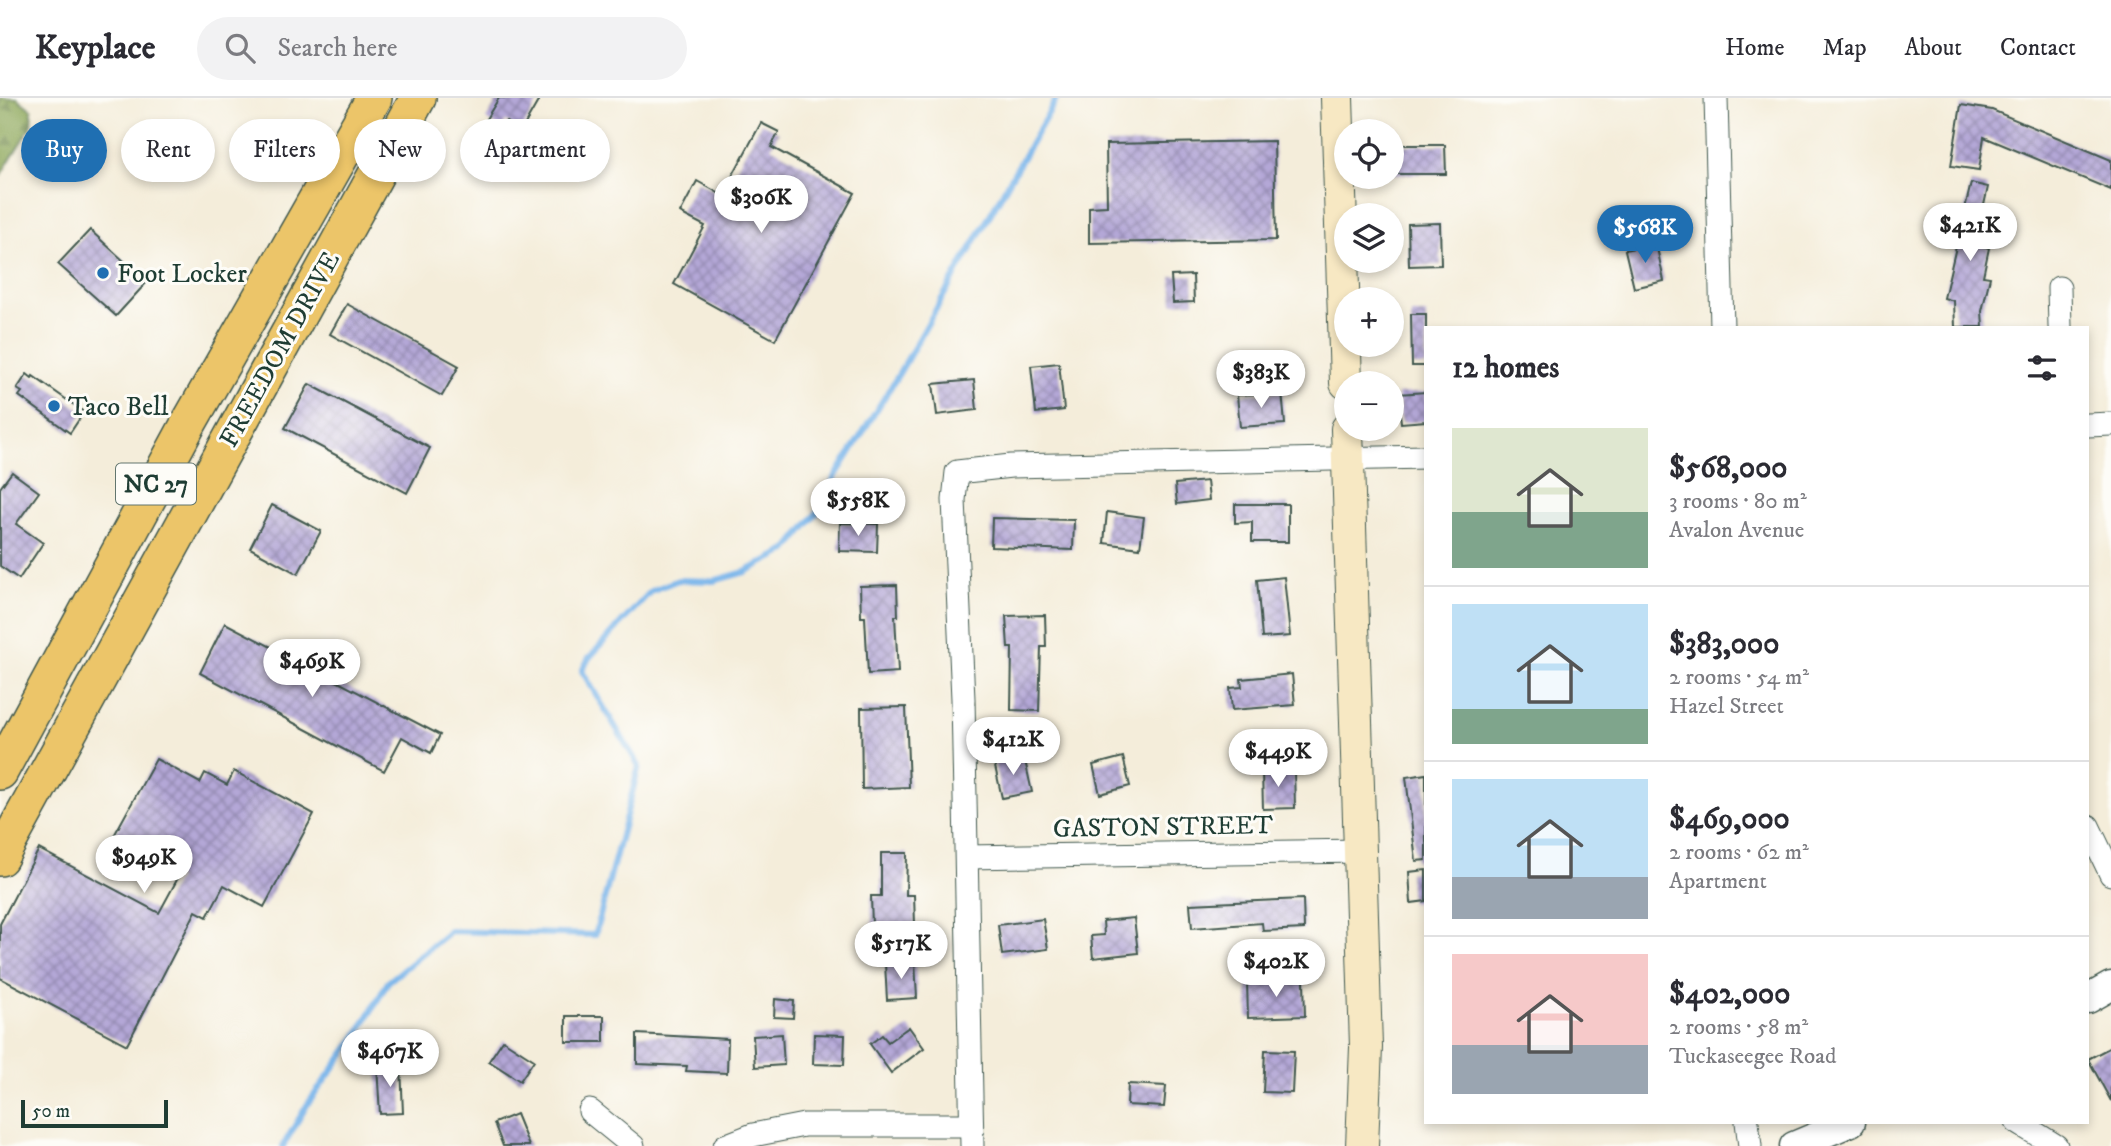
<!DOCTYPE html>
<meta charset="utf-8">
<style>
:root{--surface:#fff;--page:#f2f2f3;--text:#2b2b33;--muted:#7c7c81;--line:#e1e1e2;--accent:#1f6fb2}
body{margin:0;font-family:"IM FELL DW Pica",serif;background:var(--page);color:var(--text);height:100vh;display:flex;flex-direction:column;font-size:26px;white-space:nowrap}
*{box-sizing:border-box;margin:0}
p{font-size:23px;color:var(--muted)}
.icon{flex:none;width:38px;height:38px;fill:none;stroke:currentColor;stroke-width:2;stroke-linecap:round;stroke-linejoin:round}
.map{position:relative;flex:1;overflow:hidden}
.sheet{position:absolute;left:1424px;top:228px;width:665px;height:798px;display:flex;flex-direction:column;background:var(--surface);border-radius:0px;box-shadow:0 4px 10px #0003}
.sheet>*{flex:none}
.hud{position:absolute;left:21px;top:21px;width:665px;height:63px;display:flex;gap:14px}
.controls{position:absolute;left:1334px;top:21px;display:grid;gap:14px}
.controls a{display:grid;place-items:center;width:70px;height:70px;border-radius:50%;background:var(--surface);box-shadow:0 4px 10px #0003;font-size:35px}
.scale{position:absolute;left:21px;bottom:18px;width:147px;box-sizing:border-box;padding-left:7px;border:4px solid #1f3d34;border-top:0;font-size:19px;line-height:24px;white-space:nowrap;color:#1f3d34;-webkit-text-stroke:5px #fdfcf7;paint-order:stroke}
.price{position:absolute;translate:-50% -60px;padding:0 16px;border-radius:24px;background:#fff;color:#222;font-size:23px;line-height:46px;filter:drop-shadow(0 2px 4px #0008)}
.price::after{content:'';position:absolute;left:50%;top:42px;width:21px;height:16px;margin-left:-10px;background:inherit;clip-path:polygon(0 0,100% 0,50% 100%)}
.price.on{background:var(--accent);color:#fff}
ul{padding:0;list-style:none}
li{display:flex;align-items:center;gap:21px;height:175px;padding:0 28px}
li+li{border-top:2px solid var(--line)}
li span{display:grid;place-items:center;flex:none;width:196px;height:140px;border-radius:0px;color:#555}
li>.icon{margin-inline-start:auto}
span .icon{width:84px;height:84px;fill:#fffc;stroke-width:1}
li b{font-size:30px}
h2{display:flex;justify-content:space-between;align-items:center;height:84px;padding:0 28px;font-size:30px}
.tag{padding:0 24px;border-radius:32px;background:var(--surface);box-shadow:0 4px 10px #0003;font-size:24px;line-height:63px}
.tag.on{background:var(--accent);color:#fff}
header{display:flex;align-items:center;gap:42px;box-sizing:border-box;height:98px;padding:0 35px;background:var(--surface);border-bottom:2px solid var(--line)}
header strong{font-size:33px}
nav{display:flex;gap:38px;margin-inline-start:auto;font-size:24px}
.search{width:490px;height:63px;background:var(--page);display:flex;align-items:center;gap:18px;box-sizing:border-box;padding:0 24px;border-radius:38px;color:var(--muted);font-size:26px}
.map>svg:first-child{display:block}
.forest{fill:url(#forest-firs);stroke:#547146;stroke-width:2}
.lines{fill:none;stroke-linecap:round;stroke-linejoin:round}
.stream{stroke:#77b4ea;stroke-width:6}
.building{fill:url(#building-cross-hatch)}
.minor-casing{stroke:#3f574d;stroke-width:25}
.tertiary-casing{stroke:#3f574d;stroke-width:31}
.secondary-casing{stroke:#3f574d;stroke-width:34}
.primary-casing{stroke:#3f574d;stroke-width:38}
.minor{stroke:#fff;stroke-width:23}
.tertiary{stroke:#fff;stroke-width:28}
.secondary{stroke:#f7e8c3;stroke-width:32}
.primary{stroke:#ecc569;stroke-width:35}
.poi-dot{fill:#1f6fb2;stroke:#fdfcf7;stroke-width:2.5}
.labels{text-anchor:middle;stroke-width:6;stroke-linejoin:round;paint-order:stroke}
.shield{fill:#fdfcf7;stroke:#62766e;stroke-width:2}
.shield-label{font-size:24px;font-weight:bold;fill:#1f3d34}
.poi-label{font-size:26px;fill:#1f3d34;stroke:#fdfcf7;text-anchor:start}
.street-label{font-size:26px;fill:#1f3d34;stroke:#fdfcf7}
</style>
<header>
<strong>Keyplace</strong>
<div class="search"><svg class="icon" aria-label="search" viewBox="0 0 24 24"><circle cx="10" cy="10" r="6"/><path d="M15 15l6 6"/></svg>Search here</div>
<nav><a>Home</a><a>Map</a><a>About</a><a>Contact</a></nav>
</header>
<div class="map">
<svg width="2111" height="1048" viewBox="0 0 2111 1048">
<defs>
<pattern id="forest-firs" width="22" height="20" patternUnits="userSpaceOnUse" patternTransform="scale(1.75)"><rect width="22" height="20" fill="#8aa557"/><path d="M5 1l3.5 6h-7zM16 11l3.5 6h-7z" fill="#708849"/></pattern>
<pattern id="building-cross-hatch" width="8" height="8" patternUnits="userSpaceOnUse" patternTransform="scale(1.75)"><rect width="8" height="8" fill="#b4a7d7"/><path d="M0 0l8 8M0 8l8-8" fill="none" stroke="#9289af"/></pattern>
</defs>
<rect width="100%" height="100%" fill="#fdfcf7"/>
<filter id="ink" filterUnits="userSpaceOnUse"><feTurbulence type="fractalNoise" baseFrequency=".0143" numOctaves="2"/><feDisplacementMap in="SourceGraphic" scale="14" xChannelSelector="R" yChannelSelector="G"/><feConvolveMatrix kernelMatrix="1 2 1 2 8 2 1 2 1" color-interpolation-filters="sRGB"/></filter>
<filter id="wash" filterUnits="userSpaceOnUse"><feTurbulence type="fractalNoise" baseFrequency=".00686" numOctaves="4" result="noise"/><feDisplacementMap in="SourceGraphic" scale="28" xChannelSelector="R" yChannelSelector="G"/><feGaussianBlur stdDeviation="1.57" result="paint"/><feColorMatrix in="noise" values="0 0 0 0 0 0 0 0 0 0 0 0 0 0 0 0 0 1.4 0 .05"/><feComposite in="paint" operator="in"/></filter>
<g filter="url(#wash)">
<rect width="100%" height="100%" fill="#f4edda"/>
<path class="forest" d="M0,0H17L32,12L31,28L0,78Z"/>
<g class="lines">
<path class="stream" d="M283,1048L307,1007L356,939L388,884L450,833L595,837L639,668L582,573L589,560L651,493L678,482L713,483L745,474L787,452L820,411L826,394L900,274L1057,0"/>
</g>
<g id="blocks">
<g class="building">
<path d="M499,0H540L521,33L506,23L501,30L486,21Z"/>
<path d="M1961,7L1992,12L2111,62V92L1984,39L1979,72L1951,68Z"/>
<path d="M761,25L779,34L771,49L855,95L775,242L674,186L705,128L680,115L697,83L722,97Z"/>
<path d="M1274,43L1276,142L1089,145V109L1107,108L1106,46Z"/>
<path d="M1391,47H1445L1446,76H1392Z"/>
<path d="M1971,85L1988,89L1982,116L1989,118L1982,148L1989,150L1983,178L1990,179L1982,213L1983,229H1955L1954,203L1944,200Z"/>
<path d="M1440,125L1441,167L1409,168L1408,126Z"/>
<path d="M90,132L147,184L116,218L58,166Z"/>
<path d="M1656,145L1664,183L1634,190L1625,152Z"/>
<path d="M1193,177L1194,204L1173,205L1171,178Z"/>
<path d="M347,206L459,268L442,298L330,236Z"/>
<path d="M1411,216H1426V268H1412Z"/>
<path d="M1059,265L1064,312L1036,315L1031,268Z"/>
<path d="M27,276L32,280L33,278L84,314L70,335L19,298L22,294L17,291Z"/>
<path d="M974,282L977,312L937,317L933,286Z"/>
<path d="M309,286L430,350L407,395L285,330Z"/>
<path d="M1282,294L1285,326L1240,329L1237,297Z"/>
<path d="M1426,294V323L1401,325L1398,296Z"/>
<path d="M12,374L39,394L16,426L43,445L19,481L0,468V390Z"/>
<path d="M1207,383L1209,402L1177,406L1175,386Z"/>
<path d="M1235,406H1288V444H1252V424L1235,425Z"/>
<path d="M272,407L321,433L298,476L250,450Z"/>
<path d="M1107,414L1144,419L1140,450L1104,445Z"/>
<path d="M992,420L1074,422L1073,452L991,449Z"/>
<path d="M840,425L878,426L877,454L839,453Z"/>
<path d="M1284,479L1290,538L1262,540L1257,482Z"/>
<path d="M897,487L898,518H895L898,574L868,576L865,519H861L860,488Z"/>
<path d="M1045,517L1046,549H1041L1039,613L1011,612L1012,550H1008L1006,518Z"/>
<path d="M225,525L440,637L431,655L402,639L384,673L200,575Z"/>
<path d="M1292,576L1295,607L1232,612L1230,590L1242,589L1241,581Z"/>
<path d="M906,609L909,689L862,691L861,610Z"/>
<path d="M1024,658L1032,694L1002,700L994,664Z"/>
<path d="M1123,659L1130,688L1100,696L1093,667Z"/>
<path d="M156,661L200,685L205,675L227,687L234,673L314,716L264,809L224,787L207,819L196,813L127,947L0,880V826L39,751L159,815L178,780L111,743Z"/>
<path d="M1294,671L1295,710L1263,711L1262,672Z"/>
<path d="M1426,676V762L1416,763L1406,679Z"/>
<path d="M881,755H907L906,797H914L915,827L872,828L871,798H881Z"/>
<path d="M1426,772V803L1411,805L1409,774Z"/>
<path d="M1303,801L1304,831L1263,833L1262,825L1192,830L1190,806Z"/>
<path d="M1134,820L1138,855L1093,860L1091,838L1104,837L1103,823Z"/>
<path d="M1043,821L1048,851L1002,857L998,827Z"/>
<path d="M915,863L917,900L887,902L885,865Z"/>
<path d="M1304,882L1305,918L1248,920L1247,883Z"/>
<path d="M775,901L794,903L793,920L774,919Z"/>
<rect x="566" y="918" width="38" height="26"/>
<path d="M909,929L924,950L891,975L870,946L882,937L888,944Z"/>
<path d="M637,936L728,941L727,975L686,973L687,968L637,966Z"/>
<path d="M782,936L784,967L755,969L753,938Z"/>
<path d="M814,936L845,937L844,967L813,966Z"/>
<path d="M503,942L534,962L520,983L489,963Z"/>
<path d="M2111,949V1003L2088,961Z"/>
<path d="M1265,952L1294,953L1292,995L1263,994Z"/>
<path d="M401,967L403,1015L380,1016L377,968Z"/>
<path d="M1128,986L1166,988L1164,1009L1127,1007Z"/>
<path d="M516,1016L529,1048H503L494,1025Z"/>
</g>
</g>
</g>
<g filter="url(#ink)">
<use href="#blocks" fill-opacity="0" stroke="#3f574d" stroke-width="2"/>
<g class="lines">
<defs>
<g id="minor">
<path d="M1716,0L1722,229"/>
<path d="M2059,190L2060,229"/>
<path d="M2088,327L2111,326"/>
<path d="M2088,728L2111,776"/>
<path d="M967,759L1360,753"/>
<path d="M590,1013L633,1048"/>
<path d="M1747,1024L1750,1048"/>
<path d="M2017,1024L2056,1048"/>
<path d="M725,1048L753,1037L804,1027H971"/>
<path d="M972,1048L963,601L954,402L957,374L1011,368L1426,359"/>
</g>
<g id="tertiary">
<path d="M2088,901L2111,888"/>
<path d="M1794,1048L1851,1024"/>
</g>
<g id="secondary">
<path d="M1337,0L1346,285"/>
<path d="M1347,331L1366,949L1362,1048"/>
</g>
<g id="primary">
<path d="M0,674L190,323L374,0"/>
<path d="M0,760L418,0"/>
</g>
</defs>
<use href="#minor" class="minor-casing"/>
<use href="#tertiary" class="tertiary-casing"/>
<use href="#secondary" class="secondary-casing"/>
<use href="#primary" class="primary-casing"/>
<use href="#minor" class="minor"/>
<use href="#tertiary" class="tertiary"/>
<use href="#secondary" class="secondary"/>
<use href="#primary" class="primary"/>
</g>
</g>
<g class="poi-dot">
<circle cx="103" cy="175" r="7"/>
<circle cx="54" cy="308" r="7"/>
</g>
<g class="labels">
<rect class="shield" x="116" y="365.5" width="80" height="41" rx="5"/>
<g class="shield-label">
<text x="156" y="394">NC 27</text>
</g>
<g class="poi-label">
<text x="117" y="184">Foot Locker</text>
<text x="68" y="317">Taco Bell</text>
</g>
<g class="street-label">
<text transform="translate(279 251) rotate(-61)" y="9">FREEDOM DRIVE</text>
<text transform="translate(1163 728) rotate(-1)" y="9">GASTON STREET</text>
</g>
</g>
</svg>
<div class="controls">
<a><svg class="icon" aria-label="locate" viewBox="0 0 24 24"><circle cx="12" cy="12" r="6"/><path d="M12 2v4M12 18v4M2 12h4M18 12h4"/></svg></a>
<a><svg class="icon" aria-label="layers" viewBox="0 0 24 24"><path d="M12 4l9 5-9 5-9-5zM3 14l9 5 9-5"/></svg></a>
<a>+</a>
<a>−</a>
</div>
<div class="scale">50 m</div>
<b class="price" style="left:761px;top:137px">$306K</b>
<b class="price" style="left:1970px;top:165px">$421K</b>
<b class="price on" style="left:1645px;top:167px">$568K</b>
<b class="price" style="left:1261px;top:312px">$383K</b>
<b class="price" style="left:858px;top:440px">$558K</b>
<b class="price" style="left:312px;top:601px">$469K</b>
<b class="price" style="left:1013px;top:679px">$412K</b>
<b class="price" style="left:1278px;top:691px">$449K</b>
<b class="price" style="left:144px;top:797px">$949K</b>
<b class="price" style="left:901px;top:883px">$517K</b>
<b class="price" style="left:1276px;top:901px">$402K</b>
<b class="price" style="left:390px;top:991px">$467K</b>
<div class="hud">
<a class="tag on">Buy</a>
<a class="tag">Rent</a>
<a class="tag">Filters</a>
<a class="tag">New</a>
<a class="tag">Apartment</a>
</div>
<section class="sheet">
<h2>12 homes<svg class="icon" aria-label="filters" viewBox="0 0 24 24"><path d="M4 7h16M4 17h16"/><circle cx="9" cy="7" r="2"/><circle cx="15" cy="17" r="2"/></svg></h2>
<ul>
<li><span style="background:linear-gradient(#dfe7d0 60%,#7fa58c 0)"><svg class="icon" aria-label="home" viewBox="0 0 24 24"><path d="M3 11l9-7 9 7M6 9v11h12V9"/></svg></span><div><b>$568,000</b><p>3 rooms · 80 m²</p><p>Avalon Avenue</p></div></li>
<li><span style="background:linear-gradient(#bfe0f5 75%,#7fa58c 0)"><svg class="icon" aria-label="home" viewBox="0 0 24 24"><path d="M3 11l9-7 9 7M6 9v11h12V9"/></svg></span><div><b>$383,000</b><p>2 rooms · 54 m²</p><p>Hazel Street</p></div></li>
<li><span style="background:linear-gradient(#bfe0f5 70%,#9aa5b1 0)"><svg class="icon" aria-label="home" viewBox="0 0 24 24"><path d="M3 11l9-7 9 7M6 9v11h12V9"/></svg></span><div><b>$469,000</b><p>2 rooms · 62 m²</p><p>Apartment</p></div></li>
<li><span style="background:linear-gradient(#f6c9c9 65%,#9aa5b1 0)"><svg class="icon" aria-label="home" viewBox="0 0 24 24"><path d="M3 11l9-7 9 7M6 9v11h12V9"/></svg></span><div><b>$402,000</b><p>2 rooms · 58 m²</p><p>Tuckaseegee Road</p></div></li>
</ul>
</section>
</div>
